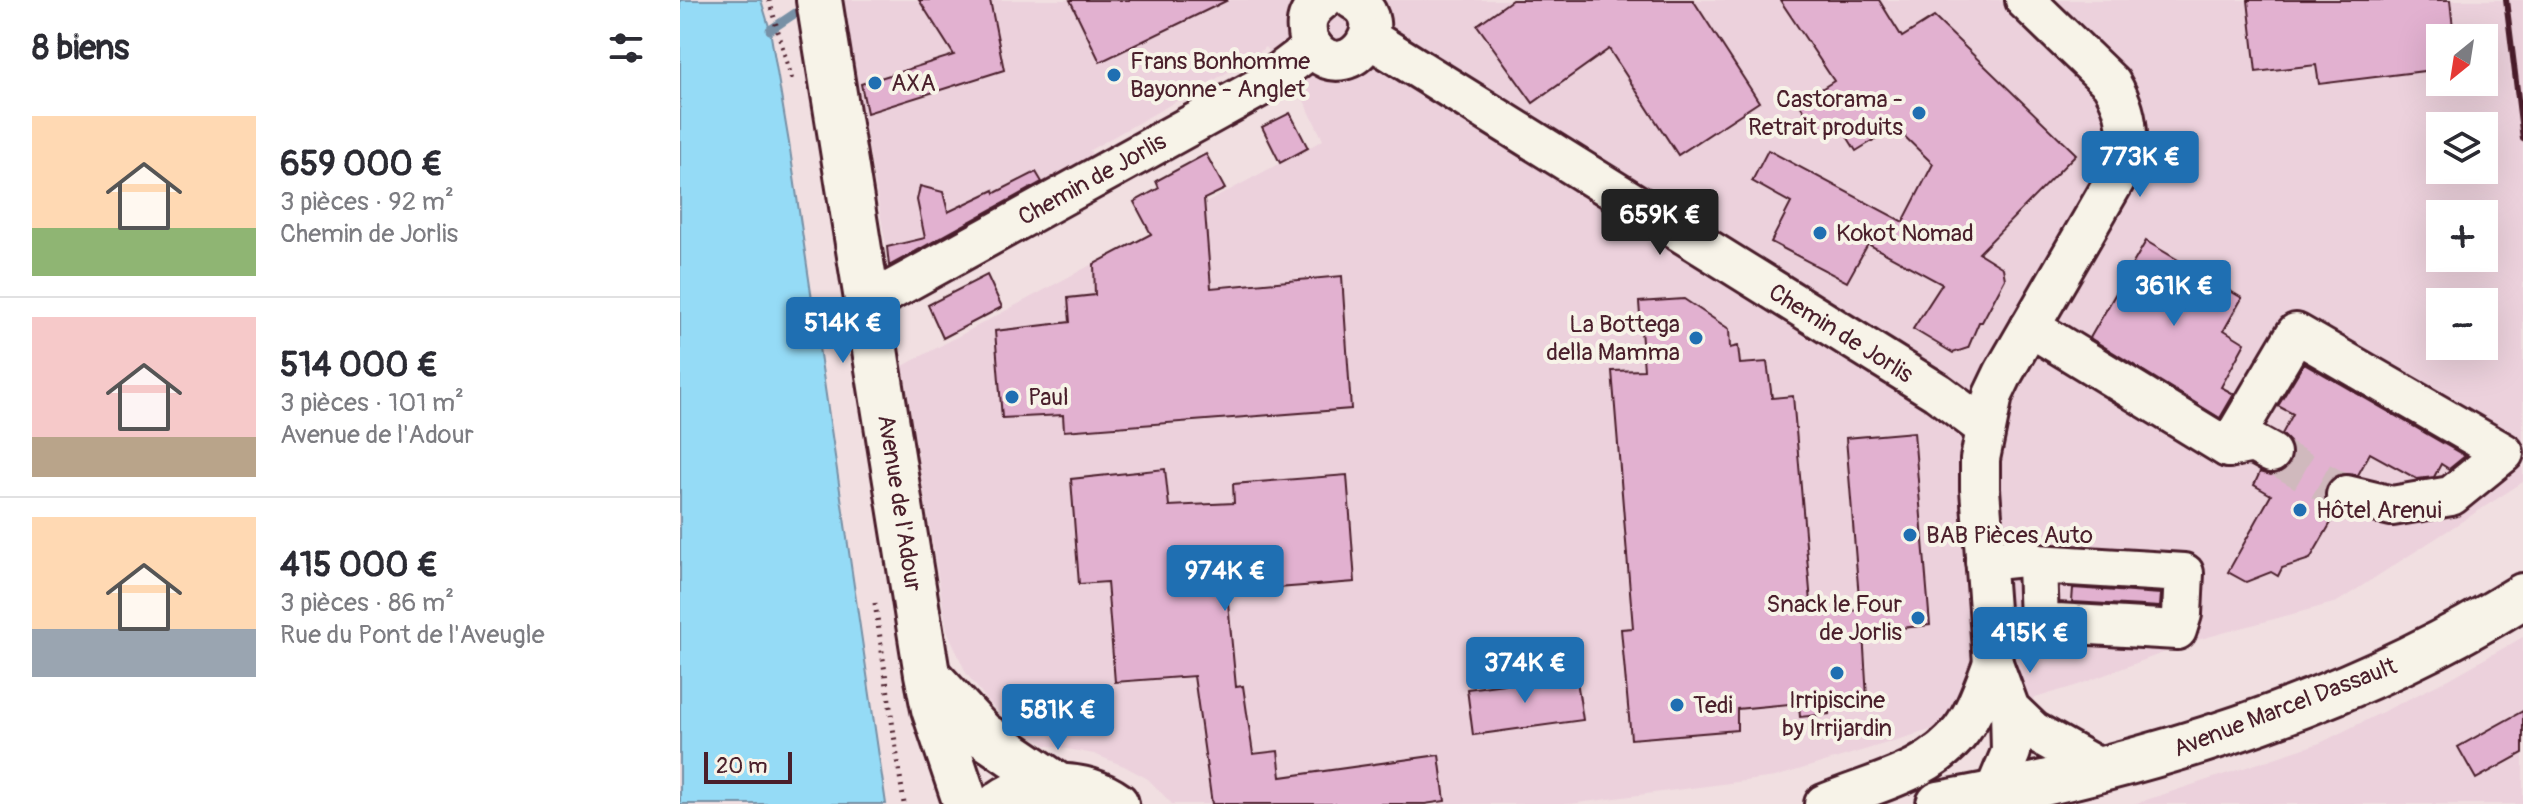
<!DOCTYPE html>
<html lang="fr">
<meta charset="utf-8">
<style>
:root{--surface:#fff;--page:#f7f7f7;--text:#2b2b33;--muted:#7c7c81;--line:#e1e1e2;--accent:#1f6fb2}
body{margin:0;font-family:Pangolin,sans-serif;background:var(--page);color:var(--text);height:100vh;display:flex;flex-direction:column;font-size:30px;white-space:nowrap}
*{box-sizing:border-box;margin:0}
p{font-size:26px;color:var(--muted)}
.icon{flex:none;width:44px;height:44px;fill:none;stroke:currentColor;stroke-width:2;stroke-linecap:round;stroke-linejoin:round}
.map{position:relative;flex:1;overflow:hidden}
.panel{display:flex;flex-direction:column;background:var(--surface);width:680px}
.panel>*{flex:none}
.needle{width:52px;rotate:210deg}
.buttons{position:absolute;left:1746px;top:24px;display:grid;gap:16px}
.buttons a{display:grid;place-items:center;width:72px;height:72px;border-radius:0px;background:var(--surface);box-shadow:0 8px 32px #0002;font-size:40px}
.scale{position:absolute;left:24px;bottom:20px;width:88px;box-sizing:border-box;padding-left:8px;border:4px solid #4a1f2b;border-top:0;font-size:22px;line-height:28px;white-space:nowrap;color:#4a1f2b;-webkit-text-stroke:6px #f7f3e8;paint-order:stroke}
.price{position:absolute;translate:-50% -68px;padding:0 18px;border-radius:8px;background:var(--accent);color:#fff;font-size:26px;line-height:52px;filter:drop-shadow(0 2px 4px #0008)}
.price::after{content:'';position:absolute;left:50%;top:48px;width:24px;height:18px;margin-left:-12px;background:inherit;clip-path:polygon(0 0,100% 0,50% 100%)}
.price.active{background:#222;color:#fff}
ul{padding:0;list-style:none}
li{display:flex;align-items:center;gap:24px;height:200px;padding:0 32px}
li+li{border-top:2px solid var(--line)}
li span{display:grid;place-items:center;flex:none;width:224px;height:160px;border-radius:0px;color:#555}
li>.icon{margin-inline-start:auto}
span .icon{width:96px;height:96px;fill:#fffc;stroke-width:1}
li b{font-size:34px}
h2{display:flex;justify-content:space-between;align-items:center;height:96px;padding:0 32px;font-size:34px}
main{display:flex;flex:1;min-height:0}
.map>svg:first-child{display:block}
.built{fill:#ecd1dc;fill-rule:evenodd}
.water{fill:#95dbf6;stroke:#7790a5;stroke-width:2}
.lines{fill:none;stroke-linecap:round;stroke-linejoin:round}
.stream{stroke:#7790a5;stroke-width:9}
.building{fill:#e2b1d0;stroke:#4a1f2b;stroke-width:2}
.minor-tunnel{stroke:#d0b9bd;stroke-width:38;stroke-dasharray:38 19;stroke-linecap:butt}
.minor-casing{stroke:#4a1f2b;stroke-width:44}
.major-casing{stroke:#4a1f2b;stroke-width:50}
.path{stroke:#4a1f2b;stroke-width:5;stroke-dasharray:2 6;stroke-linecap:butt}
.minor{stroke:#f7f3e8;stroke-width:38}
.major{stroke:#f7f3e8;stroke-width:44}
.rail{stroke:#4a1f2b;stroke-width:6}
.poi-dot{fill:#1f6fb2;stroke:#f7f3e8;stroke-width:3}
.labels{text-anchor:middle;stroke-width:8;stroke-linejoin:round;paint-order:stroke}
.poi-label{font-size:24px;fill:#4a1f2b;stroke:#f7f3e8;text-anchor:start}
.street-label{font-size:24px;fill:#4a1f2b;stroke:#f7f3e8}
</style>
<main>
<section class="panel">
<h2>8 biens<svg class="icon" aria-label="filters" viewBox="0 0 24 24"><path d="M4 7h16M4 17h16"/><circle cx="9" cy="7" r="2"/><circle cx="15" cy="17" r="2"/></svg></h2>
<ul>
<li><span style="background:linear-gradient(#ffd9b3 70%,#8fb573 0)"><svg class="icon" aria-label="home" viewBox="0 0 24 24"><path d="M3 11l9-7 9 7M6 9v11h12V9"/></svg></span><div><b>659 000 €</b><p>3 pièces · 92 m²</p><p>Chemin de Jorlis</p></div></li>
<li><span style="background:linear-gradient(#f6c9c9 75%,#b9a48a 0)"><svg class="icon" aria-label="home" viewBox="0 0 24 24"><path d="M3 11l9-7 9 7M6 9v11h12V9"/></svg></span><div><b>514 000 €</b><p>3 pièces · 101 m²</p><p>Avenue de l'Adour</p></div></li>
<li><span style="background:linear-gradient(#ffd9b3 70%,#9aa5b1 0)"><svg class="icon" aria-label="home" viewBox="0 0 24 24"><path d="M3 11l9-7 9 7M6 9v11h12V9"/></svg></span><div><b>415 000 €</b><p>3 pièces · 86 m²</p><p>Rue du Pont de l'Aveugle</p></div></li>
</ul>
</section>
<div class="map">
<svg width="1843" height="804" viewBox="0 0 1843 804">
<rect width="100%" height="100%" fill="#f1dfe1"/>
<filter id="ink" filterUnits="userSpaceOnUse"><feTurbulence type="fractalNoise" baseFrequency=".0125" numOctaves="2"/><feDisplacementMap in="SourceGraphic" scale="16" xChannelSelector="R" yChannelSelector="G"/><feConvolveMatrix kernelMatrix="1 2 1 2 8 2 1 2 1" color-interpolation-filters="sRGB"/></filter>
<g filter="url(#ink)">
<g class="built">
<path d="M166,0H1843V482L1657,602L1517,640L1398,685L1095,777L890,804H492L468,779L444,766L414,754L366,745L335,726L311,705L286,673L267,630L223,366L643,140L618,88L585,47L573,58L410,150L416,164L211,274L163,2ZM1760,38H1804V82H1760ZM1760,126H1804V170H1760ZM1760,214H1804V258H1760ZM1760,302H1804V346H1760Z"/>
<path d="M1843,637V804H1454L1640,743L1769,679Z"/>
</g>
<path class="water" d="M0,0H81L90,30L109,143L206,804H0Z"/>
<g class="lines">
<path class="stream" d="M90,30L126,6"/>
</g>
<g class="building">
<path d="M239,0H310L324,70L187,113L181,84L274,55Z"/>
<path d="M390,0H548L420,62Z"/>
<path d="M832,0H1013L1079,102L998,155L929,49L853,103L797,25Z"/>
<path d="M1100,0H1199L1222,37L1254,17L1396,154L1299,253L1323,268L1325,279L1302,322H1299L1288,348L1273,353L1233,329L1262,284L1188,244L1167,282L1091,242L1111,203L1072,181L1088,150L1223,222L1253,164L1215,127L1176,151L1158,122L1138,134L1119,103L1154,81Z"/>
<path d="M1568,0H1770L1774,38H1760V69L1639,84L1636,65L1576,72Z"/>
<path d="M610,113L628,148L600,163L582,127Z"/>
<path d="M526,154L545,189L524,199L531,288L662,276L671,409L384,431L383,415L322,418L315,331L390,322L388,298L415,295L414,264L471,234L454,202L479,188L476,181Z"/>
<path d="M356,172L362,182L209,266L207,247L245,238L237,200L240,186L263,192L268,212L314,190L315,193Z"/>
<path d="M1466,241L1562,298L1544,330L1565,343L1541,387L1554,394L1540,418L1410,338Z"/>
<path d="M307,275L322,307L263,338L248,305Z"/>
<path d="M1004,299L1049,329L1050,348L1058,346L1060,364L1087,362L1092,398L1113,396L1132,614L1180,610L1166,438L1234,432L1250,625L1183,632L1187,698L1148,700L1149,714L1120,717L1119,703L1057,709V730L951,739L941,629L953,628L932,371L964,370L959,302Z"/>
<path d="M1624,363L1785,456L1769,469L1761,464L1754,477L1737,479L1690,453L1678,475L1660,474L1650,480L1645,491V500L1656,514L1630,559L1602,568L1598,576L1591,572L1566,582L1548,572L1591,495L1574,485L1580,472L1591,475L1602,472L1611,463L1613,452L1610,442L1602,434L1613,414L1598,406Z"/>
<path d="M485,469L489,506L554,503L553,484L667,475L675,582L547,592L556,687L563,686L573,754L598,751L601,777L759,755L765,801L745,804H532L514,676L435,682L427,582L399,584L391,479Z"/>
<path d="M1393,588L1481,594L1480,607L1392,602Z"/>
<path d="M896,674L903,720L793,735L787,689Z"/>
<path d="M1843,711V753L1796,779L1778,747Z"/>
</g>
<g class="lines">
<path class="minor-tunnel" d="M1591,453L1666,495"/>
<defs>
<g id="minor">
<path d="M643,0C632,8 625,17 627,31C627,40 632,47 638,53C671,82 715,22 673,0"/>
<path d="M1345,0L1431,83C1447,110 1452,137 1442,168L1324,372L1313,395L1300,459V489L1313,663L1330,709L1353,731L1424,771"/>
<path d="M689,38L1257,392L1305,428"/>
<path d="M188,307L210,291L580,87L633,47"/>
<path d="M1350,327L1548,448L1573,443L1591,453"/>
<path d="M1548,448L1616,333L1824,453L1771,496L1712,506L1666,495"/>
<path d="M1305,561L1343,557L1357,564L1504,573L1502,614L1497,630L1359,622L1357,564"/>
<path d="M1313,795L1331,752L1330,709"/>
<path d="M1144,804C1190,784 1249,774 1281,731C1296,711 1304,686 1313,663"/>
</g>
<g id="major">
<path d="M139,0L247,674L254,709L286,804"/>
<path d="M251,679L302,734L378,786"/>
<path d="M319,804C351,780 404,781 436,804"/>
<path d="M1259,804C1463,768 1666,706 1843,596"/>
</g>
</defs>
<use href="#minor" class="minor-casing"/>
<use href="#major" class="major-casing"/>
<g class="path">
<path d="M89,0L113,84"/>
<path d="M195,603L224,804"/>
</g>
<use href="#minor" class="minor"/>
<use href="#major" class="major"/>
<path class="rail" d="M1826,0L1843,139"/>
</g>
</g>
<g class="poi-dot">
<circle cx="434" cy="75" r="8"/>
<circle cx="195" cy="83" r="8"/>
<circle cx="1239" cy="113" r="8"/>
<circle cx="1140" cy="233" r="8"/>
<circle cx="1016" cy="338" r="8"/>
<circle cx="332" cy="397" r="8"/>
<circle cx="1620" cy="510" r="8"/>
<circle cx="1230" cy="535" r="8"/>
<circle cx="1238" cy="618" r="8"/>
<circle cx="1157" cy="673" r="8"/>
<circle cx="997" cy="705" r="8"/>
</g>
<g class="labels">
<g class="poi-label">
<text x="450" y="69">Frans Bonhomme<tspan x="450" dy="28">Bayonne - Anglet</tspan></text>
<text x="211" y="91">AXA</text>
<text x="1223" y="107" text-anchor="end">Castorama -<tspan x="1223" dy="28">Retrait produits</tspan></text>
<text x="1156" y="241">Kokot Nomad</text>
<text x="1000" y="332" text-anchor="end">La Bottega<tspan x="1000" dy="28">della Mamma</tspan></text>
<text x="348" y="405">Paul</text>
<text x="1636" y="518">Hôtel Arenui</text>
<text x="1246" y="543">BAB Pièces Auto</text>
<text x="1222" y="612" text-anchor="end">Snack le Four<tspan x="1222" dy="28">de Jorlis</tspan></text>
<text x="1157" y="708" text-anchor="middle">Irripiscine<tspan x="1157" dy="28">by Irrijardin</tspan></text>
<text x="1013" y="713">Tedi</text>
</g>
<g class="street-label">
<text transform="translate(412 179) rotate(-29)" y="8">Chemin de Jorlis</text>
<text transform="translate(1161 333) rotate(32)" y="8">Chemin de Jorlis</text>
<text transform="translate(220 503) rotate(81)" y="8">Avenue de l'Adour</text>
<text transform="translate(1605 707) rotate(-21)" y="8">Avenue Marcel Dassault</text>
</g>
</g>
</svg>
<div class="buttons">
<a><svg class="needle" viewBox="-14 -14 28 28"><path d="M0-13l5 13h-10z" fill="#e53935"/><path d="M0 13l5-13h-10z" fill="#7c7c81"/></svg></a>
<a><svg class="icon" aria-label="layers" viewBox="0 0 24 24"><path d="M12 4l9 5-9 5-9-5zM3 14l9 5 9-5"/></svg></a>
<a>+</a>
<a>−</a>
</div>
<div class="scale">20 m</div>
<b class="price" style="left:1460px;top:199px">773K €</b>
<b class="price active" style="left:980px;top:257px">659K €</b>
<b class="price" style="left:1494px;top:328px">361K €</b>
<b class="price" style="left:163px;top:365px">514K €</b>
<b class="price" style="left:545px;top:613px">974K €</b>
<b class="price" style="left:1350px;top:675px">415K €</b>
<b class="price" style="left:845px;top:705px">374K €</b>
<b class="price" style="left:378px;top:752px">581K €</b>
</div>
</main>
